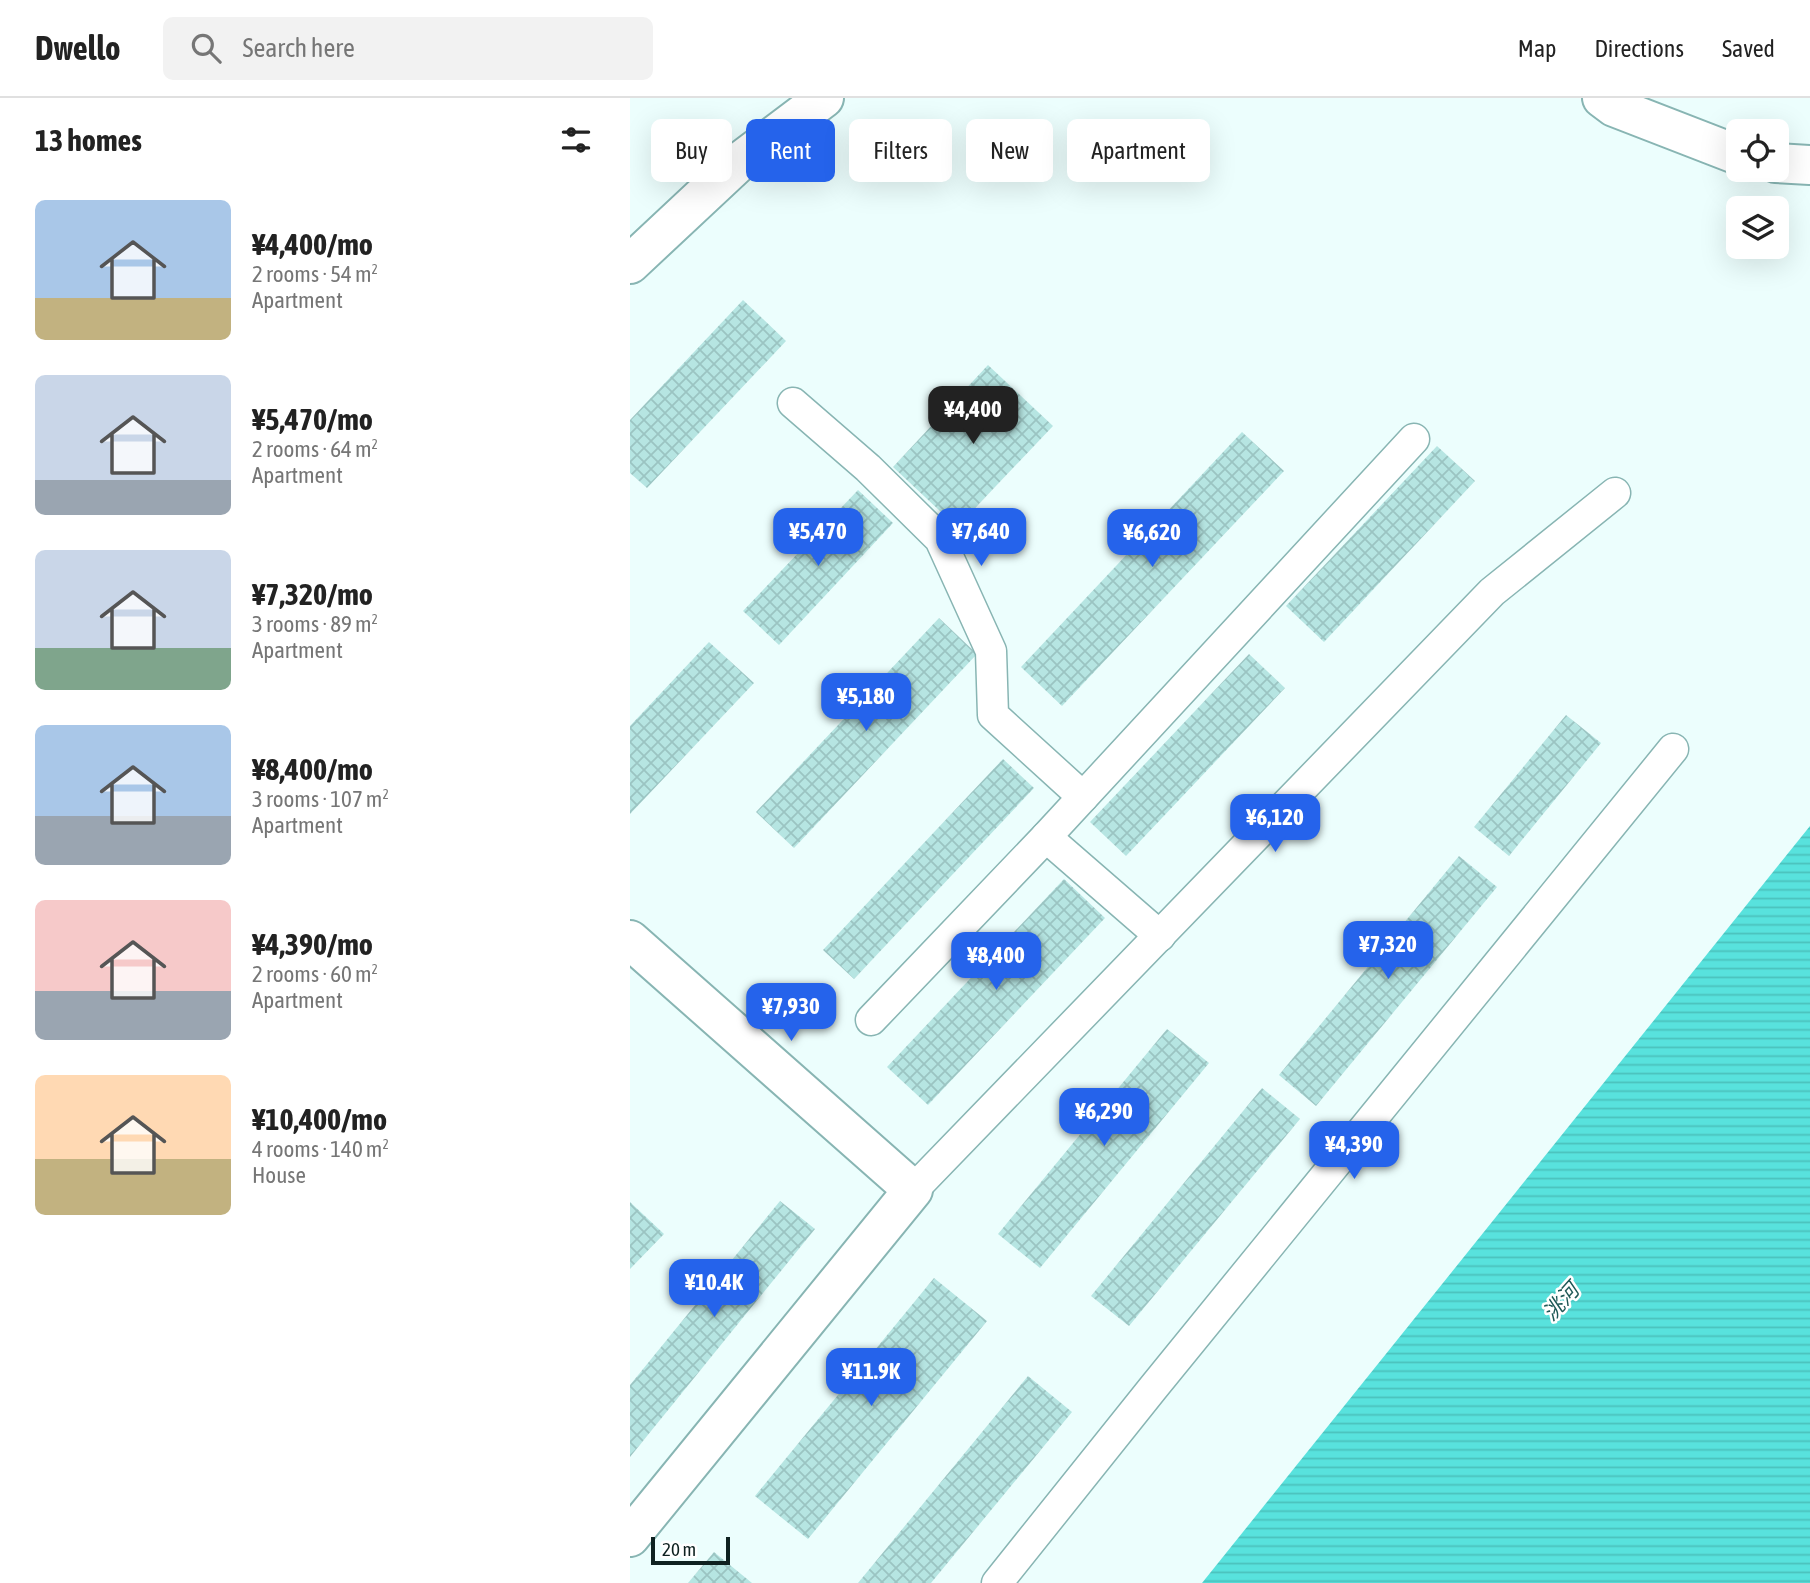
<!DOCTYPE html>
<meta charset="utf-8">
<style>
:root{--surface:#fff;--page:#f2f2f2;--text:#222;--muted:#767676;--line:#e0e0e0;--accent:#2563eb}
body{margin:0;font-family:"Asap Condensed","Noto Sans SC",sans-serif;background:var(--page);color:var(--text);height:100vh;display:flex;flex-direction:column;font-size:26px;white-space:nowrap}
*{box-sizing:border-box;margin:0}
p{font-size:23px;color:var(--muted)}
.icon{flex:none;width:38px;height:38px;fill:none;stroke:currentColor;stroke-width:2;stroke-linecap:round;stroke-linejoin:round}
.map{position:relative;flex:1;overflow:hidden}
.drawer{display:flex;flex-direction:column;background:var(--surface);width:630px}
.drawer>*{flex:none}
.guide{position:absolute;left:21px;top:21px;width:665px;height:63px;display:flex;gap:14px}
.fabs{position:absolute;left:1096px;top:21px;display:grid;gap:14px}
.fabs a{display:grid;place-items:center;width:63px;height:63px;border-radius:10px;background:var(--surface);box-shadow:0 7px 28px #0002;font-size:35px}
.scale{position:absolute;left:21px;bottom:18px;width:79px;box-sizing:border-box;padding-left:7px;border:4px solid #0e2120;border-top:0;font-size:19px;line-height:24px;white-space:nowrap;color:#0e2120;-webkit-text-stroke:5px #fff;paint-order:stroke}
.price{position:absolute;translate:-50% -60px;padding:0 16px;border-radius:14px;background:var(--accent);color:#fff;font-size:23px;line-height:46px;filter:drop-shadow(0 2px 4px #0008)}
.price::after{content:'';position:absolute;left:50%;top:42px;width:21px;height:16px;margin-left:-10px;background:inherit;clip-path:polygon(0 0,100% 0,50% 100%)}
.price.on{background:#222;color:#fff}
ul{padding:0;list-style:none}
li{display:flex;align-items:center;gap:21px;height:175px;padding:0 35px}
li span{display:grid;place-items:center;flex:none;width:196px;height:140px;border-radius:10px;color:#555}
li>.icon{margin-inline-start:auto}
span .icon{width:84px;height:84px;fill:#fffc;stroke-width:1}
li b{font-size:30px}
h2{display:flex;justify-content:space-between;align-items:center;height:84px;padding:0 35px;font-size:30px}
.tag{padding:0 24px;border-radius:10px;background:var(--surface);box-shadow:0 7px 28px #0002;font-size:24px;line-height:63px}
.tag.on{background:var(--accent);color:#fff}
header{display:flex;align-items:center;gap:42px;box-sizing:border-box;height:98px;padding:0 35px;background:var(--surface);border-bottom:2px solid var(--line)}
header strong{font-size:33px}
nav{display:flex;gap:38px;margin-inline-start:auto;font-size:24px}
.search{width:490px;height:63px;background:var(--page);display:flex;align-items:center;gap:18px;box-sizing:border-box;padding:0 24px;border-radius:10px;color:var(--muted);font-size:26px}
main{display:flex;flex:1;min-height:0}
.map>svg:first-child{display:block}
.water{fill:url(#water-rules)}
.building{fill:url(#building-cross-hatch)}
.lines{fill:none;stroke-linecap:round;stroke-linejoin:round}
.street-casing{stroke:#88b5b3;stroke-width:33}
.secondary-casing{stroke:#88b5b3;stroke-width:42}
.street{stroke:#fff;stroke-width:30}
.secondary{stroke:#fff;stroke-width:38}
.labels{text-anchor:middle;stroke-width:5;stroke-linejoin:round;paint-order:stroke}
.water-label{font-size:21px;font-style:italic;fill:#1e5856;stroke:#fff}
</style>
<header>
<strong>Dwello</strong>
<div class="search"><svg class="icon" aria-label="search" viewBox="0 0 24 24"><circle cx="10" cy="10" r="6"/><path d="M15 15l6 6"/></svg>Search here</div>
<nav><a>Map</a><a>Directions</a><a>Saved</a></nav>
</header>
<main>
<section class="drawer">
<h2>13 homes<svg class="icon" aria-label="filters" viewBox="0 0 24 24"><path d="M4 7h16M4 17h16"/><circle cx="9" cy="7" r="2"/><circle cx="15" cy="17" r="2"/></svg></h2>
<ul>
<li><span style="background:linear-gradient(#a9c7e8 70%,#c2b280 0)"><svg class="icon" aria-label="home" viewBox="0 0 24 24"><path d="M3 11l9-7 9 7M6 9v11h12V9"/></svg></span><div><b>¥4,400/mo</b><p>2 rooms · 54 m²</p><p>Apartment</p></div></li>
<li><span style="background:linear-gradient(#c9d6e8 75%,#9aa5b1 0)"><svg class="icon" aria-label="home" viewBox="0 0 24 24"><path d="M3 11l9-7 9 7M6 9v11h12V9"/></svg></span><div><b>¥5,470/mo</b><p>2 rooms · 64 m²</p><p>Apartment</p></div></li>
<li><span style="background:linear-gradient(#c9d6e8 70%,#7fa58c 0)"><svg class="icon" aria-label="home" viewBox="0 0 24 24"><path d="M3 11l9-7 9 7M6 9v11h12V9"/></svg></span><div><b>¥7,320/mo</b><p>3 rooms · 89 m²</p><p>Apartment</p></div></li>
<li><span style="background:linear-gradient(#a9c7e8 65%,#9aa5b1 0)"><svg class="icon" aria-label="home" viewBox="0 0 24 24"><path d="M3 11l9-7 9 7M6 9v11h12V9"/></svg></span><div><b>¥8,400/mo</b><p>3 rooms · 107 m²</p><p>Apartment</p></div></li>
<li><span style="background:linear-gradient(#f6c9c9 65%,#9aa5b1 0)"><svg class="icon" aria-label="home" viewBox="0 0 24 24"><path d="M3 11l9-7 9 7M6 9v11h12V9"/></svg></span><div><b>¥4,390/mo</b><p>2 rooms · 60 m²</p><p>Apartment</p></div></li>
<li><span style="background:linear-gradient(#ffd9b3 60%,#c2b280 0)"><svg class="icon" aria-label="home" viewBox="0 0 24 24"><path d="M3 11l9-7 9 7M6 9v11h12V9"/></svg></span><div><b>¥10,400/mo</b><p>4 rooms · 140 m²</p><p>House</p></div></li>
</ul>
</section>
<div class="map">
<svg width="1180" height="1485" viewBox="0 0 1180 1485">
<defs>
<pattern id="water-rules" width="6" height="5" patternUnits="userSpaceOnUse" patternTransform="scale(1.75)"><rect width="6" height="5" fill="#58e2dd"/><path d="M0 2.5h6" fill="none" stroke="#4bc2bd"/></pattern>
<pattern id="building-cross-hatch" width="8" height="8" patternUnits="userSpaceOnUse" patternTransform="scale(1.75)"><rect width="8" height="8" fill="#b6e5e2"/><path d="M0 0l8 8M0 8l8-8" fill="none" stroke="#9bc4c2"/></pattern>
</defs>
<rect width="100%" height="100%" fill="#ecfefd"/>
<path class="water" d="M1180,728V1485H572Z"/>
<g class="building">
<path d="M113,202L156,243L17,390L0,375V322Z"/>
<path d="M358,267L423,328L327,429L263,369Z"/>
<path d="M612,334L654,373L432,608L391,569Z"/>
<path d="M807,348L845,383L694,544L656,508Z"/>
<path d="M228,392L263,425L149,547L113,513Z"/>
<path d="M309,520L347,556L164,750L126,714Z"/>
<path d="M79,544L124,585L0,716V628Z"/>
<path d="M619,556L655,590L496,758L460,724Z"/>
<path d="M936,617L971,645L879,758L844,729Z"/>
<path d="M373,661L404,690L224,881L193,852Z"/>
<path d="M829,758L867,789L686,1008L649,977Z"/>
<path d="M434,781L475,820L298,1007L257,969Z"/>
<path d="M537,931L579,965L410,1170L368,1136Z"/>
<path d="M632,990L670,1021L499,1228L461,1198Z"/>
<path d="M150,1103L185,1131L0,1359V1287Z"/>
<path d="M0,1104L34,1136L0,1171Z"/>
<path d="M304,1180L357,1223L178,1441L125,1398Z"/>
<path d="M398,1278L442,1314L301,1485H228Z"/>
<path d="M84,1454L122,1485H58Z"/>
</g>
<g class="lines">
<defs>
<g id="street">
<path d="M163,305L238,370L310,441L361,553L363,617L453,699"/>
<path d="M416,739L530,838"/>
<path d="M241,922L416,739L784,341"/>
<path d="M283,1092L862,494L985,395"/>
<path d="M367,1485L523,1290L1043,651"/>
</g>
<g id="secondary">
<path d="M972,0L984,9L1108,57"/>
<path d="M1146,65L1180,67"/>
<path d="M0,166L108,65L194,0"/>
<path d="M0,842L283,1092L0,1439"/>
</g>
</defs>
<use href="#street" class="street-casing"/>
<use href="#secondary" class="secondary-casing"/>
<use href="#street" class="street"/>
<use href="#secondary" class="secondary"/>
</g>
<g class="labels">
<g class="water-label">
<text transform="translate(931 1204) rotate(-48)" y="7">洮河</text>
</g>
</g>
</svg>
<div class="fabs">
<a><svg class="icon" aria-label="locate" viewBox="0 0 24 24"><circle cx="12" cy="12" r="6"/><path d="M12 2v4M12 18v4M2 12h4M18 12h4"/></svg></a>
<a><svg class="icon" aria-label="layers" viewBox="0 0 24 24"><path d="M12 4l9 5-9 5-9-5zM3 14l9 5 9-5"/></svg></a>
</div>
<div class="scale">20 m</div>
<b class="price on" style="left:343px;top:348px">¥4,400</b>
<b class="price" style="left:188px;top:470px">¥5,470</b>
<b class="price" style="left:351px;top:470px">¥7,640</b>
<b class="price" style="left:522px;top:471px">¥6,620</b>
<b class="price" style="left:236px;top:635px">¥5,180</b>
<b class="price" style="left:645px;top:756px">¥6,120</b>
<b class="price" style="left:758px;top:883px">¥7,320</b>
<b class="price" style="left:366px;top:894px">¥8,400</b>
<b class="price" style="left:161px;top:945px">¥7,930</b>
<b class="price" style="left:474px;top:1050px">¥6,290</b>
<b class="price" style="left:724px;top:1083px">¥4,390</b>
<b class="price" style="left:84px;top:1221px">¥10.4K</b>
<b class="price" style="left:241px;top:1310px">¥11.9K</b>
<div class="guide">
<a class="tag">Buy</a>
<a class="tag on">Rent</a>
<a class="tag">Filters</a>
<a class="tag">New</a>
<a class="tag">Apartment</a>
</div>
</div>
</main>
